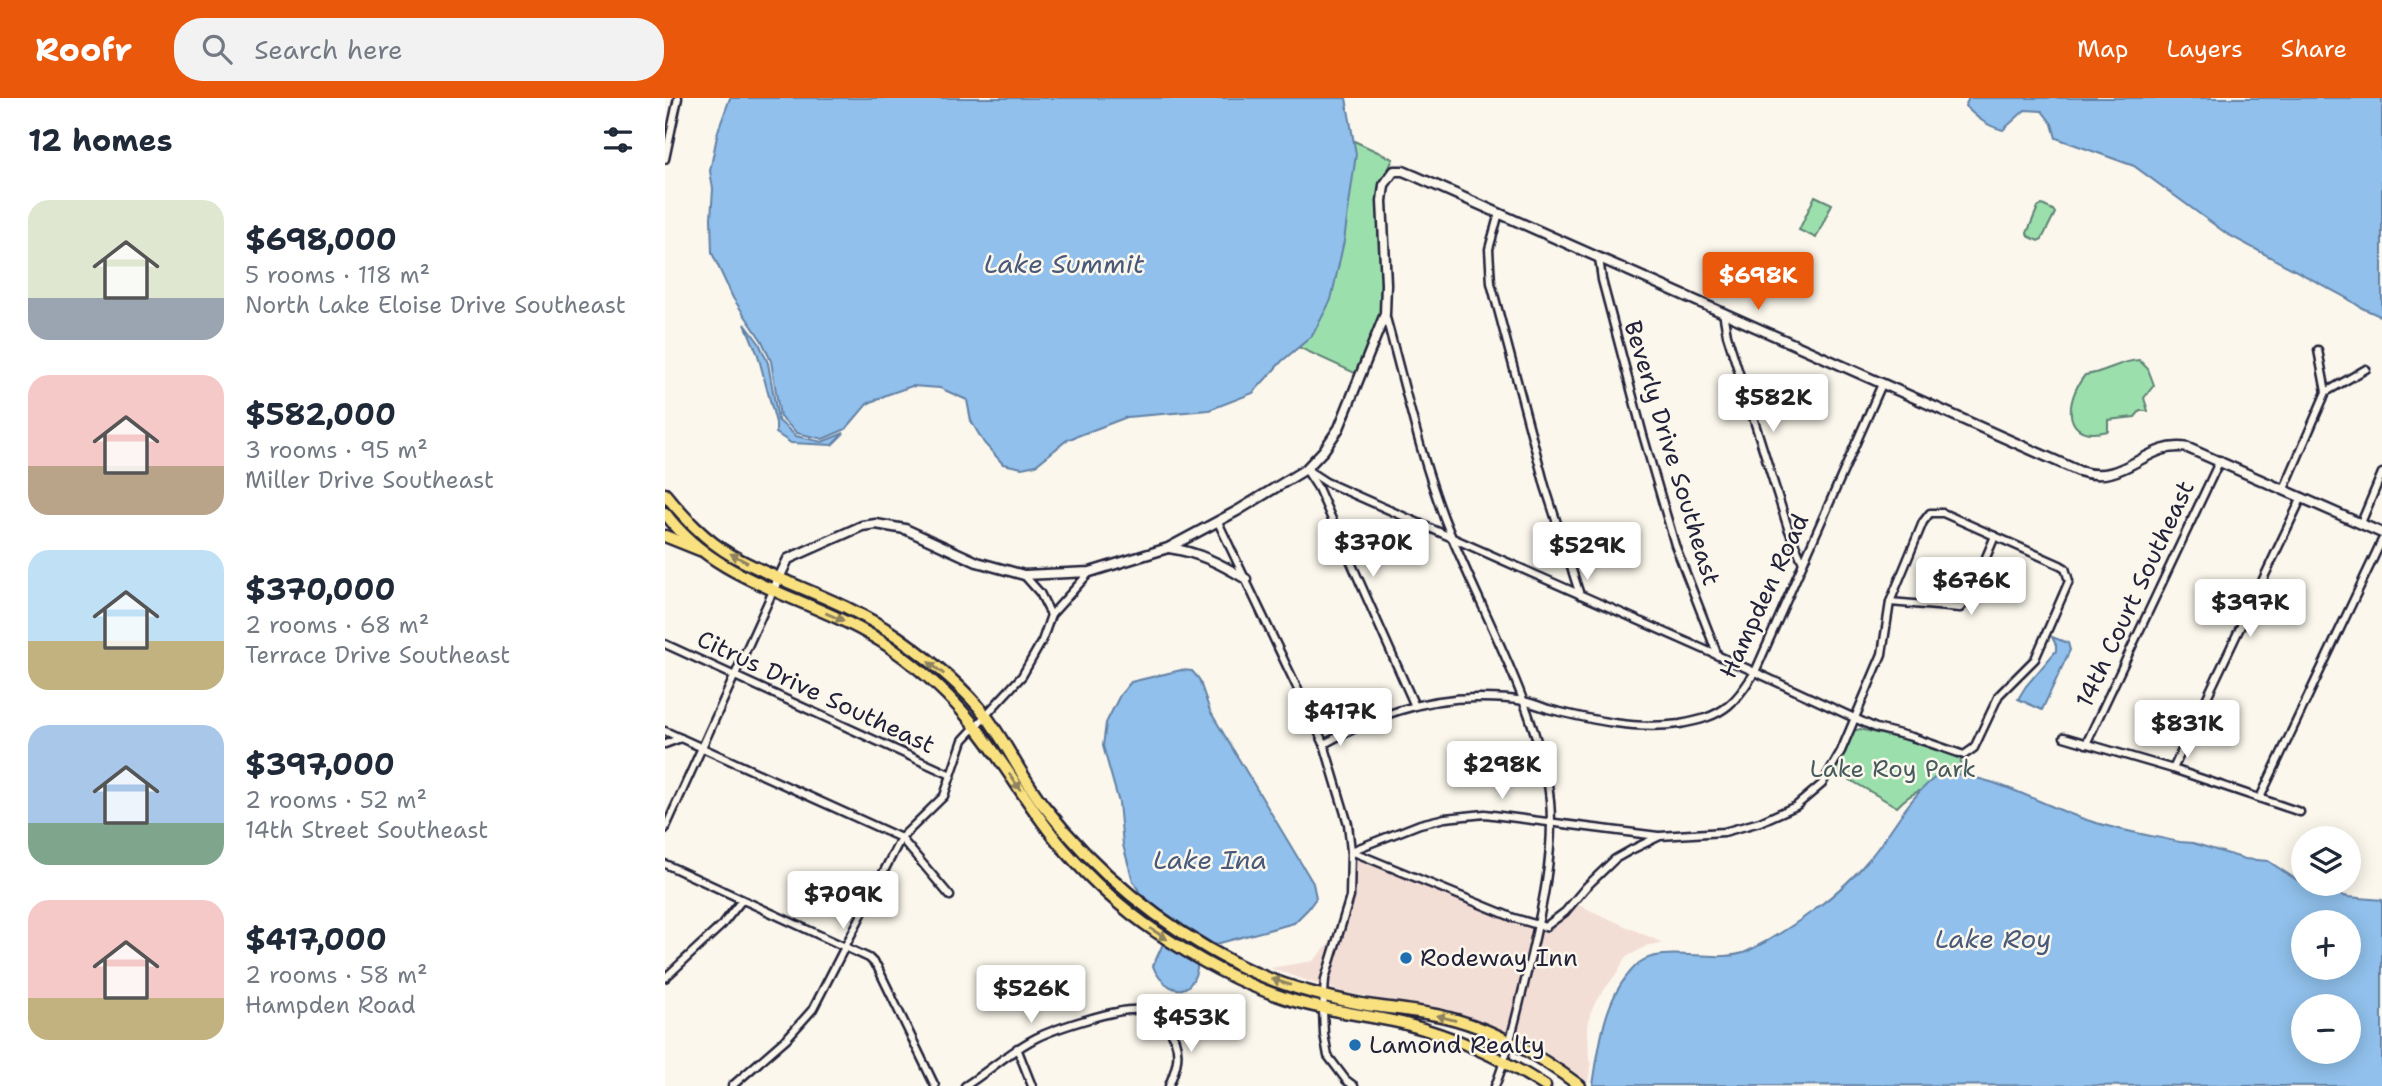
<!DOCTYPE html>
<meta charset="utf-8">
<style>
:root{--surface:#fff;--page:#f2f2f3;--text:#1f2937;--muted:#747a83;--accent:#ea580c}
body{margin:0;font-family:"Shantell Sans",sans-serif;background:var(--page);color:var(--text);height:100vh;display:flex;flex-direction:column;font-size:26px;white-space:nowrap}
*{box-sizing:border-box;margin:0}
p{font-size:23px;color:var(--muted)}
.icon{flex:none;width:38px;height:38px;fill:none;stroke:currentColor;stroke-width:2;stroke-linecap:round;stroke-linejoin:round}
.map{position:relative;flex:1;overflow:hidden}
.sheet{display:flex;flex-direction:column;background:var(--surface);width:665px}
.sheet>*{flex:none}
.buttons{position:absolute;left:1626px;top:728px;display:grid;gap:14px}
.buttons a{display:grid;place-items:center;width:70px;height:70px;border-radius:50%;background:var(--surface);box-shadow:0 4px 18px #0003;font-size:35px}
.price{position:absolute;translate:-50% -60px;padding:0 16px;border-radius:7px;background:#fff;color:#222;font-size:23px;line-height:46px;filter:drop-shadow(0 2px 4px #0008)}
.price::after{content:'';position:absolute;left:50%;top:42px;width:21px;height:16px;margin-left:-10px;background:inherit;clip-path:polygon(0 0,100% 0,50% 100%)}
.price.active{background:var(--accent);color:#fff}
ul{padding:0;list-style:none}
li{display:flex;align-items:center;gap:21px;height:175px;padding:0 28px}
li span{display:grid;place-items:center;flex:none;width:196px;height:140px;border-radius:21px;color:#555}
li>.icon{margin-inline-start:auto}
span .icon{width:84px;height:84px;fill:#fffc;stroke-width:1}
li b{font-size:30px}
h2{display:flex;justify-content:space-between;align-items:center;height:84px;padding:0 28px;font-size:30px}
header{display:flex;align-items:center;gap:42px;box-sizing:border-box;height:98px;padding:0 35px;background:var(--accent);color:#fff}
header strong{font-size:33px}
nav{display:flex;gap:38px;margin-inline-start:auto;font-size:24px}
.search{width:490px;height:63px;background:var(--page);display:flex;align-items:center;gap:18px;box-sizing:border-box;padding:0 24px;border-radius:28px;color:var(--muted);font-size:26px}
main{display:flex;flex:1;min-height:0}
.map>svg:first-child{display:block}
.built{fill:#f3ded6}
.green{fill:#9be0ac;stroke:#5e8174;stroke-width:2}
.water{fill:#90c0eb;stroke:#6481a5;stroke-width:2;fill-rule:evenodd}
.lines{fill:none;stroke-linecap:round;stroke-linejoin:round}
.minor-casing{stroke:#22223b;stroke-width:11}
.tertiary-casing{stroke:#22223b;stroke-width:13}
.primary-casing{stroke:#22223b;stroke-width:15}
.minor{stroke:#fbf7ec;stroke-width:6}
.tertiary{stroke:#fbf7ec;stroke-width:8}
.primary{stroke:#fae180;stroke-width:10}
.oneway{fill:#8e825e}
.poi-dot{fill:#1f6fb2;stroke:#fbf7ec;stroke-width:2.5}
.labels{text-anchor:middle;stroke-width:5;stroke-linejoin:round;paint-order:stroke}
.street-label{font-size:24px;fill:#22223b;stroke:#fbf7ec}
.park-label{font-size:24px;fill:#465b5d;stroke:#fbf7ec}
.poi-label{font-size:24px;fill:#22223b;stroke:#fbf7ec;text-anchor:start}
.water-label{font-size:26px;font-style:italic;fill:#485979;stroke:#fbf7ec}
</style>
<header>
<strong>Roofr</strong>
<div class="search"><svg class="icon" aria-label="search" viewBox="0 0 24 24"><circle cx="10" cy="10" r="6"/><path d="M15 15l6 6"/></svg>Search here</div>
<nav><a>Map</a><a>Layers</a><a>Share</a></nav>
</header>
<main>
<section class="sheet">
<h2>12 homes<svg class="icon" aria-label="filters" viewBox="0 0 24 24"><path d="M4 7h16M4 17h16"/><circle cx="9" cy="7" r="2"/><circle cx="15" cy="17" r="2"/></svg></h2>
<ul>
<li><span style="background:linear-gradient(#dfe7d0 70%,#9aa5b1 0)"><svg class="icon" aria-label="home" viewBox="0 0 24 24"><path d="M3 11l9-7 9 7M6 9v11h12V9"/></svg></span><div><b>$698,000</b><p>5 rooms · 118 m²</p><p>North Lake Eloise Drive Southeast</p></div></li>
<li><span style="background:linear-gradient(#f6c9c9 65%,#b9a48a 0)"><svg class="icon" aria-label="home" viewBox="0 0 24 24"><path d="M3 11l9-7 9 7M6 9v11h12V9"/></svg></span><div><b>$582,000</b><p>3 rooms · 95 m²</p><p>Miller Drive Southeast</p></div></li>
<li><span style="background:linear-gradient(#bfe0f5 65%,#c2b280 0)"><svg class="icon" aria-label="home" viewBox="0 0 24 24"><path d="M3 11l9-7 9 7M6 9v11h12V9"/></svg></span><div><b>$370,000</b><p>2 rooms · 68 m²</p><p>Terrace Drive Southeast</p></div></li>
<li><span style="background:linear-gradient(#a9c7e8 70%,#7fa58c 0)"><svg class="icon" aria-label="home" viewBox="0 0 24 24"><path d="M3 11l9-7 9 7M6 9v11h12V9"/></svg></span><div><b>$397,000</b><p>2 rooms · 52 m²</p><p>14th Street Southeast</p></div></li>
<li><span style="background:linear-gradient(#f6c9c9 70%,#c2b280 0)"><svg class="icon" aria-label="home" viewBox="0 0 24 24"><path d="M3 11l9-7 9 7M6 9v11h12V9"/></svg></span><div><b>$417,000</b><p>2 rooms · 58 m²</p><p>Hampden Road</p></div></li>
</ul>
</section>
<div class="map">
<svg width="1717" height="988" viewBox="0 0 1717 988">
<rect width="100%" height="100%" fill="#fbf7ec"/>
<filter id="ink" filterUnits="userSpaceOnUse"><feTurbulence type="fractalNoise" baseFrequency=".0143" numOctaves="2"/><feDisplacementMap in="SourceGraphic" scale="14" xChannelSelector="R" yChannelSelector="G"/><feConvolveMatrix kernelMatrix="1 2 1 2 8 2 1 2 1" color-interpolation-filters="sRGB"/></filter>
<g filter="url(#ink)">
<g class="built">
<path d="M690,758L868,831L844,935L792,915L681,895L662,889L669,859L687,810Z"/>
<path d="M911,806L998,845L983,847L960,860L954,872L931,903L925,916L923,930L924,962L926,966L923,984L877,952L850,938L875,832H882L891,827Z"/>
<path d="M668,842L655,887L605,870L648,863Z"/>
</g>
<g class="green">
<path d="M687,42L728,61L717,86L714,103L718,202L716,219L694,277L631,248Z"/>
<path d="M1150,98L1167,106L1151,140L1134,132Z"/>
<path d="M1377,107L1388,112L1390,115L1377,141L1373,143L1363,138L1362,135L1373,109Z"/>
<path d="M1474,262L1483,271L1489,287L1479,300L1483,313H1475L1470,319L1443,322V333C1397,345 1399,303 1420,277C1440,275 1454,263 1474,262Z"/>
<path d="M1195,631L1253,645L1296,661L1294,685C1269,688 1250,689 1232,709L1170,673L1188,633Z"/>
</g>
<g class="water">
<path d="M65,0H681L691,56L679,143L666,202L647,238L617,263L588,295L544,312L462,319L402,342L371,367L357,370L338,366L319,345L306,323L302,302L275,290L247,288L221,297L202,306L181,331L158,341L132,335L115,319L106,263L97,243L68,200L47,155L46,120L48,91L45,73L53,33Z"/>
<path d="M1304,0H1717V219L1697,210L1680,199L1562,136L1469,68L1391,40L1387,26L1377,13L1360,12L1338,32C1322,28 1312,20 1300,8Z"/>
<path d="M80,226L94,245L103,265L113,322L131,338L157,344L179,335L167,347L126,345L111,335V325L93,257Z"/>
<path d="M1387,539L1403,545L1405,552L1377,612L1353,601L1361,588L1391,553V547Z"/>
<path d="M516,572L527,573L534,581L545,613L648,785L651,800L643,811L629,825L540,849L533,854C533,864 533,873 528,882C516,903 493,884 488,868L501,839L468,783L458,747L454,705L438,648L441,625L455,597L466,584Z"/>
<path d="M1276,675C1327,676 1372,705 1419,721C1450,732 1483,737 1515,744L1528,745L1580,761L1603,763L1638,786L1683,799L1717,802V988L928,987C935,944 939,896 974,865C997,846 1055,867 1083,853C1124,833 1176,796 1205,760C1230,730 1242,699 1276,675ZM1638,824H1684V870H1638ZM1638,908H1684V954H1638Z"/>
</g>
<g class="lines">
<defs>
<g id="minor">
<path d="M0,61L13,0"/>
<path d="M834,115L824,151L826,185L880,388L915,497"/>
<path d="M934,160L937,182L978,337L1010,447L1053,558"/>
<path d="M1058,214L1062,237L1123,430L1138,465"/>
<path d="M720,216C739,284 754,354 779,420C813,507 863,590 882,682C896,749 870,841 854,907C847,935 841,962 830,988"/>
<path d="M1653,252L1661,294"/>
<path d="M641,371L661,384L1090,574L1211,630L1247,639L1299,657L1309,650L1334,597L1370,561L1404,483L1400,470L1395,467L1278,415H1265L1258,424L1225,504L1217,556L1176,653L1157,686L1131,708L1095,724L1059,734L995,738L966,752L950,761L921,789L900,814L880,829L849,820L686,753"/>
<path d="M642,373L653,390L749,606"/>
<path d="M1619,391L1661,294L1701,271"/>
<path d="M553,424L659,646L683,726L686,753L685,799L660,881L658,911L659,936L663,958L681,982L689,988"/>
<path d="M1696,425L1717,375"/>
<path d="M359,477L375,495L386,517"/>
<path d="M1225,504L1295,510L1303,502L1330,438"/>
<path d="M0,546L286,677"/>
<path d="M0,633L236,740L285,798"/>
<path d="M1399,639L1508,671L1635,714"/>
<path d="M0,646L16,640"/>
<path d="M659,646C709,619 758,599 815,600C829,600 844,600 858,603C867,605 875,608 883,611C927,622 970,632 1015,626C1032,623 1050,619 1064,607C1075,598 1082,586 1090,574L1217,286"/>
<path d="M1421,646L1555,362"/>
<path d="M1508,671L1637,399"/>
<path d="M1595,700L1717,442"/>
<path d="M0,731L108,493"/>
<path d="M686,753L755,726L780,720L820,716L993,738"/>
<path d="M0,766L204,860L212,868L270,988"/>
<path d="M0,880L57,827L77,802"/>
<path d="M352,950L367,988"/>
<path d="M67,988L122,940L148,911L236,740L279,698L298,642L357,578L377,543L386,517L425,474"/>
<path d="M300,988C324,973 345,953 371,940C391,930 453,910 474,912C498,914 515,939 512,962C511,971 507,980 504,988"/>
</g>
<g id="tertiary">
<path d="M504,450C533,454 556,466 581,481"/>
<path d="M108,493L123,461L197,428L211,426L240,431L312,464L359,477L425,474L503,450L572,413L641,371L659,352L674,330L720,216L721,186L717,103L719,87L729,73H738L750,78L1414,373C1460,389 1481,342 1523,350L1717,435"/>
</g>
<g id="primary">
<path d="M0,396C19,419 40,442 66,457C120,487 182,503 233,539C264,561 298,588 321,618C342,646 357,680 379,708C432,776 497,828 573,867C613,887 659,899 702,907C728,911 755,913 780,919C828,930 876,959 915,988"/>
<path d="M0,415C55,490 154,499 226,550C257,572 285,597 309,627C341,666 365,712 398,750C425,781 456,810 490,833C531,861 574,885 620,900C658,913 698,916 737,925C791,939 833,958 880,988"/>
<path d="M0,438L35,452"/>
</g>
</defs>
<use href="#minor" class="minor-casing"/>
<use href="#tertiary" class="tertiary-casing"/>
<use href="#primary" class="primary-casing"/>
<use href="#minor" class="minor"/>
<use href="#tertiary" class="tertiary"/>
<use href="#primary" class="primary"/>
</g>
<defs><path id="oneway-solid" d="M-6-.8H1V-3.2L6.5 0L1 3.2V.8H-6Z" transform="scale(1.75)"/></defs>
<g class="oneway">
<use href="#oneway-solid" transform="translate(74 460) rotate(-152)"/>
<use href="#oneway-solid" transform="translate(170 519) rotate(23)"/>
<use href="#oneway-solid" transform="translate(271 570) rotate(-142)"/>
<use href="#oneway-solid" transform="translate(350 684) rotate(55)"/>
<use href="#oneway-solid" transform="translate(494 836) rotate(33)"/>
<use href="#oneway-solid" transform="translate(616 884) rotate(-161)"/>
<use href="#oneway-solid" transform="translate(781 920) rotate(-166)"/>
</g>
</g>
<g class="poi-dot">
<circle cx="741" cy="860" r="7"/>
<circle cx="690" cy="947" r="7"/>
</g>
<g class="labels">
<g class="street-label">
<text transform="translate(1007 355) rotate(73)" y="8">Beverly Drive Southeast</text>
<text transform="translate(1470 496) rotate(-65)" y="8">14th Court Southeast</text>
<text transform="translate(1099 498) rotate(-65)" y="8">Hampden Road</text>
<text transform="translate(151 594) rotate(25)" y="8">Citrus Drive Southeast</text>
</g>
<g class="park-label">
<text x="1228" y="679">Lake Roy Park</text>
</g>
<g class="poi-label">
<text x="755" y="868">Rodeway Inn</text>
<text x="704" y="955">Lamond Realty</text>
</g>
<g class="water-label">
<text x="399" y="175">Lake Summit</text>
<text x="545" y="771">Lake Ina</text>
<text x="1328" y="850">Lake Roy</text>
</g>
</g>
</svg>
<div class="buttons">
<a><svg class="icon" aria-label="layers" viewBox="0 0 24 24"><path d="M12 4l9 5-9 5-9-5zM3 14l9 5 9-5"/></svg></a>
<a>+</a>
<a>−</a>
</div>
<b class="price active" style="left:1093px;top:214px">$698K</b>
<b class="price" style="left:1108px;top:336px">$582K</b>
<b class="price" style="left:708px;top:481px">$370K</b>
<b class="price" style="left:922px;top:484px">$529K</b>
<b class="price" style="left:1306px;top:519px">$676K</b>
<b class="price" style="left:1585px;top:541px">$397K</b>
<b class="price" style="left:675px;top:650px">$417K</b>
<b class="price" style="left:1522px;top:662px">$831K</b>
<b class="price" style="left:837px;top:703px">$298K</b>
<b class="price" style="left:178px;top:833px">$709K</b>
<b class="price" style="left:366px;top:927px">$526K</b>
<b class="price" style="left:526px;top:956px">$453K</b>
</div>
</main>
